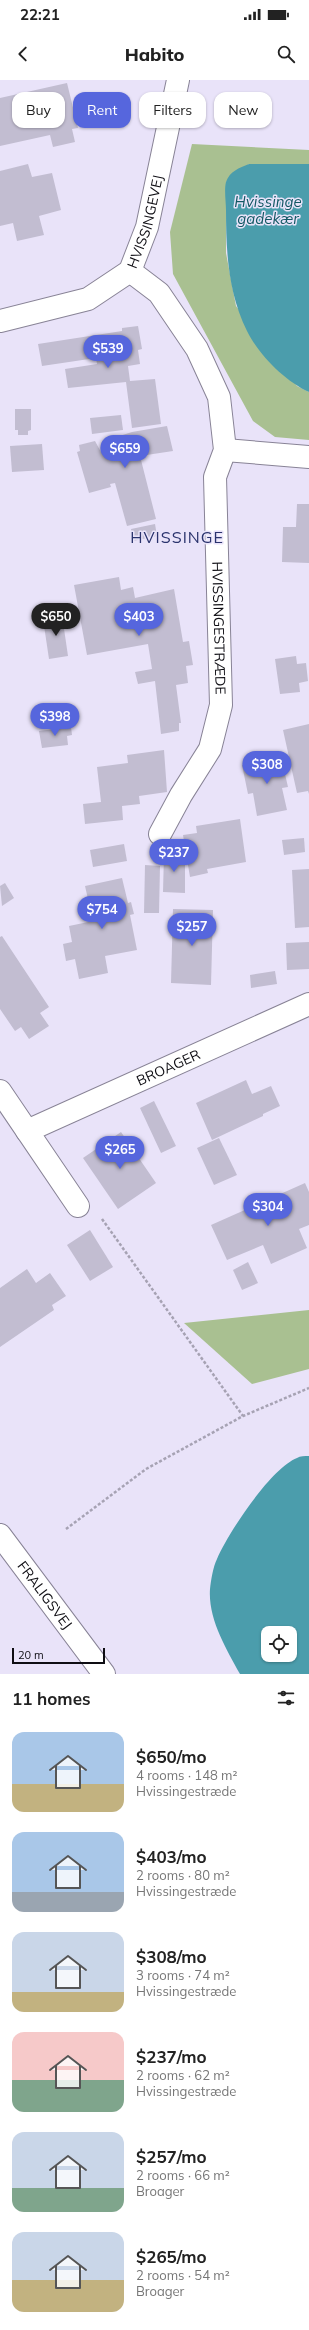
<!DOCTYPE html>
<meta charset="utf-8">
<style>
:root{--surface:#fff;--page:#f2f2f2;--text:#222;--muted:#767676;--accent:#5666dd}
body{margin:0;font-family:Mulish,sans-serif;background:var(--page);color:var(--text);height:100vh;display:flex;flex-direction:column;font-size:15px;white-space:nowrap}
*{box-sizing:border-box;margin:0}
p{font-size:13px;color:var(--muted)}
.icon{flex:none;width:22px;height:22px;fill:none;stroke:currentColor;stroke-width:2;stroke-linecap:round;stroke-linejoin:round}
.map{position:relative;height:1594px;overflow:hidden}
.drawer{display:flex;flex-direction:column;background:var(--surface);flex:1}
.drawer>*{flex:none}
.top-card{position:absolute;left:12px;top:12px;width:285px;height:36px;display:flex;gap:8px}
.fabs{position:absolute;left:261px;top:1546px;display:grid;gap:8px}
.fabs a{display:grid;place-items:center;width:36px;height:36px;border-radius:8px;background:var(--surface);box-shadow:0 1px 3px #0004;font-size:20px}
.scale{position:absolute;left:12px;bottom:10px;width:93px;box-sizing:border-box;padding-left:4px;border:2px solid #0e0d13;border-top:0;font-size:11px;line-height:14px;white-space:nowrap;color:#0e0d13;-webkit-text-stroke:3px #e9e3f9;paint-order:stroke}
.price{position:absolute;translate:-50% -34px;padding:0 9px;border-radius:14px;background:var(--accent);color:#fff;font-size:13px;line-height:26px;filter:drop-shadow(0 1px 2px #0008)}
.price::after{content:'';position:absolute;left:50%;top:24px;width:12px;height:9px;margin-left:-6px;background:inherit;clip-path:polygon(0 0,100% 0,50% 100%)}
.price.active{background:#222;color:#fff}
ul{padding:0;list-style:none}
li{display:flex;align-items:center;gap:12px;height:100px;padding:0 12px}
li span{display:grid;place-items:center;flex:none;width:112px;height:80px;border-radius:12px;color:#555}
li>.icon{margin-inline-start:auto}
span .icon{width:48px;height:48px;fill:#fffc;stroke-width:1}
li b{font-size:17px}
h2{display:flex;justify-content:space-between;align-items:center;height:48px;padding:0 12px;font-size:17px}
.pill{padding:0 14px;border-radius:12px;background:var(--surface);box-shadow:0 1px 3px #0004;font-size:14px;line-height:36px}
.pill.active{background:var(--accent);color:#fff}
.status{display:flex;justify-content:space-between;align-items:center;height:28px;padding:0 20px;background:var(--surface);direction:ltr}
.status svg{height:11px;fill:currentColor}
header{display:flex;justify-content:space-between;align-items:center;height:52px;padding:0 12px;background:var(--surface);font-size:18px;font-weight:800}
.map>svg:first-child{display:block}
.green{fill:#a9c091}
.water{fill:#4b9dac;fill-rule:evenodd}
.building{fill:#c2bdd1}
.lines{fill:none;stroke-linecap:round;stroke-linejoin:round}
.minor-casing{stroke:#888396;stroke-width:24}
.tertiary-casing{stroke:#888396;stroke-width:24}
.path{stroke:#a6a2b3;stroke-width:2.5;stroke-dasharray:3 2;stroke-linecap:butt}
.minor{stroke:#fff;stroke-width:22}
.tertiary{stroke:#fff;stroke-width:22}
.labels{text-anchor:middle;stroke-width:3;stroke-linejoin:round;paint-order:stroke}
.street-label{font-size:14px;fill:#0e0d13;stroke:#e9e3f9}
.water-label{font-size:15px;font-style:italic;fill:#135864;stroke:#e9e3f9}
.quarter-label{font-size:16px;letter-spacing:1px;fill:#2a336d;stroke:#e9e3f9}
</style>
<div class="status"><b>22:21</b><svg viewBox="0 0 49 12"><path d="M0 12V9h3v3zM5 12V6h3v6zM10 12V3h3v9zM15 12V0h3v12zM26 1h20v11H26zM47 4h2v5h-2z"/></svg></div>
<header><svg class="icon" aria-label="back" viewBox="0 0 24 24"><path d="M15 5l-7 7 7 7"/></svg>Habito<svg class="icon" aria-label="search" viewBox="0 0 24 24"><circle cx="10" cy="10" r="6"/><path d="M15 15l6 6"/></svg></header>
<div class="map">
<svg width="309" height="1594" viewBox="0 0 309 1594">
<rect width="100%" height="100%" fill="#e9e3f9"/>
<g class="green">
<path d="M192,64L309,70V84H249L226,102V173L236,226L297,306L309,312V360L275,357L253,341L173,194L170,152Z"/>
<path d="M309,1230V1289L252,1304L184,1243Z"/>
</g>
<g class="water">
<path d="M249,84H309V312C285,301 259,275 247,251C228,213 226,171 226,130C226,122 224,110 226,102C230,91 239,88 249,84Z"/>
<path d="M309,1376V1594H240C226,1568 208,1539 210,1509C211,1500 213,1487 217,1479C228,1453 271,1388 297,1378C300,1376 305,1376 309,1376ZM268,1553H290V1575H268Z"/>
</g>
<g class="building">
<path d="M67,3L78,48L72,49L75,62L53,67L50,55L0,66V18Z"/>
<path d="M28,84L32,97L52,93L61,130L39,136L44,155L17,161L13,143L0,146V91Z"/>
<path d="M138,246L142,269L138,270L140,284L128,286L130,301L155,299L161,344L132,348L126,302L68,308L65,289L97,284L96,278L42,286L38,264L122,251V248Z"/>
<path d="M15,329H31V350L28,351V355H18V350H15Z"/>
<path d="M121,335L123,350L92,354L90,338Z"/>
<path d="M167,346L173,371L140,376L156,439L127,446L115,403L110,404L111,407L89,413L77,372L80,371L79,365L95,361L101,372L107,370L104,361L132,352Z"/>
<path d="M42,364L44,390L12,392L10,366Z"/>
<path d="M297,424H309V483L282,482L283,447H296Z"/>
<path d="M155,444L157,456L133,461L131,449Z"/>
<path d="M119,497L121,510L133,507L135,518L174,509L183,562L189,561L193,585L186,586L188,603L176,605L181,643H179V651L161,654L155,601L138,604L135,592L152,589L148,564L87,575L74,505Z"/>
<path d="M62,535L68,576L49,579L43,539Z"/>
<path d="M296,576L297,584L306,583L308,601L299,603L300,612L280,614L275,579Z"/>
<path d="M309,644V714L308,711L297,713L283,650Z"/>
<path d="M71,647L72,655L67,656L68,665L42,668L39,651Z"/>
<path d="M164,670L167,712L139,716L140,724L122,726L123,740L85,744L83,724L101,722L97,687L128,683L127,675Z"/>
<path d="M281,677L288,707L282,708L287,730L257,736L253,713L248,714L242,685Z"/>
<path d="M240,739L246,782L207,789L208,793L190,797L183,755L197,753L196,746Z"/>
<path d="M304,758L305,772L284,775L282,760Z"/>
<path d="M124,764L127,781L93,787L90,770Z"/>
<path d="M164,774H185V813L163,812Z"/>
<path d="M145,785L160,786L159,833H144Z"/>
<path d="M309,789V847L295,848L292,790Z"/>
<path d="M122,798L128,823L131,822L134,834L130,835L137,870L105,876L108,893L79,899L75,879L66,881L63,864L72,862L69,846L93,841L85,806Z"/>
<path d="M5,803L14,818L2,826L0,806Z"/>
<path d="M173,829L213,830L211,905L171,903Z"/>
<path d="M2,856L49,927L40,933L49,946L29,959L21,947L15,951L0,929V857Z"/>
<path d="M309,862V889L287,890L286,863Z"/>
<path d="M275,891L277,904L251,908L250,895Z"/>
<path d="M246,1000L252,1014L271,1006L280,1026L263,1034V1036L212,1060L196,1023Z"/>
<path d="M154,1021L176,1066L161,1073L140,1028Z"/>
<path d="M121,1052L156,1103L118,1129L83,1078Z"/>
<path d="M219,1058L237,1095L214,1105L197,1068Z"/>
<path d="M305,1103L309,1112V1145L299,1149L307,1168L271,1184L263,1165L227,1180L211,1145Z"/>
<path d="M90,1150L113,1187L90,1201L67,1165Z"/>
<path d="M248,1182L258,1203L242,1210L233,1190Z"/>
<path d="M27,1189L36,1203L50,1193L66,1216L52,1225L54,1230L0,1267V1208Z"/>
</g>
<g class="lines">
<defs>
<g id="minor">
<path id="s1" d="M130,191L159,213L197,269L219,317L225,370L215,397L221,625L210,669L181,715L160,754"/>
<path id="s2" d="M0,241L88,219L130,191L147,147L178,0"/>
<path d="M225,370L309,377"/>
<path d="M0,1011L78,1126"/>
<path id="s3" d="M27,1051L309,924"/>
</g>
<g id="tertiary">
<path id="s4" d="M0,1455L104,1594"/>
</g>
</defs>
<use href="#minor" class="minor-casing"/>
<use href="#tertiary" class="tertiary-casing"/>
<g class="path">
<path d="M102,1139L243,1336"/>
<path d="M66,1449L146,1389L243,1336L309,1308"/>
</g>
<use href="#minor" class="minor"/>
<use href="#tertiary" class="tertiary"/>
</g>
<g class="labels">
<g class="street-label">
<text dy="5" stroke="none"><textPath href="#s2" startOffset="193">HVISSINGEVEJ</textPath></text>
<text dy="5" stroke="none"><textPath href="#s1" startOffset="390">HVISSINGESTRÆDE</textPath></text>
<text dy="5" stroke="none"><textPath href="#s3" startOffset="155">BROAGER</textPath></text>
<text dy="5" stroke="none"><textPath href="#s4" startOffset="75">FRALIGSVEJ</textPath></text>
</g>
<g class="water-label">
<text x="268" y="127">Hvissinge<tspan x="268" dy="17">gadekær</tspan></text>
</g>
<g class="quarter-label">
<text x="177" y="463">HVISSINGE</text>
</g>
</g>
</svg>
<div class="fabs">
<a><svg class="icon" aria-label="locate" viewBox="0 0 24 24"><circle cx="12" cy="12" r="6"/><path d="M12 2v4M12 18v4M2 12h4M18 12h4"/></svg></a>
</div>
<div class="scale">20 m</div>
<b class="price" style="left:108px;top:289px">$539</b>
<b class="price" style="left:125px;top:389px">$659</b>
<b class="price active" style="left:56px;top:557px">$650</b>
<b class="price" style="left:139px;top:557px">$403</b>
<b class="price" style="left:55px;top:657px">$398</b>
<b class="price" style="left:267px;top:705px">$308</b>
<b class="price" style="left:174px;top:793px">$237</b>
<b class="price" style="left:102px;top:850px">$754</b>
<b class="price" style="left:192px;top:867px">$257</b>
<b class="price" style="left:120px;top:1090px">$265</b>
<b class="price" style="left:268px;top:1147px">$304</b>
<div class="top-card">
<a class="pill">Buy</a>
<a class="pill active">Rent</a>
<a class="pill">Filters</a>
<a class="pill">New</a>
</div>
</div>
<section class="drawer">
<h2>11 homes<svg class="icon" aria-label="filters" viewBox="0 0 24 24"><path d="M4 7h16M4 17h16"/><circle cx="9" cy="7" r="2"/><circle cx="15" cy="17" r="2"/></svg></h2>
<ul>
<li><span style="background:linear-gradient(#a9c7e8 65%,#c2b280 0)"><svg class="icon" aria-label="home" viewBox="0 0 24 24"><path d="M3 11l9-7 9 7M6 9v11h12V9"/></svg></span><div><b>$650/mo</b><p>4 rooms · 148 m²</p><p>Hvissingestræde</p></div></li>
<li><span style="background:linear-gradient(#a9c7e8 75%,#9aa5b1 0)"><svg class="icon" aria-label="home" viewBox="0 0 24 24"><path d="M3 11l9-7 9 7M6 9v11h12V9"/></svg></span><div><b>$403/mo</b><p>2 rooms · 80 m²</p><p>Hvissingestræde</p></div></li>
<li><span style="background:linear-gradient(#c9d6e8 75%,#c2b280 0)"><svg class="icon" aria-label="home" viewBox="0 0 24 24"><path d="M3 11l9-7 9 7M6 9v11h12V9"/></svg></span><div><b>$308/mo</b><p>3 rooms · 74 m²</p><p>Hvissingestræde</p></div></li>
<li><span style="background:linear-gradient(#f6c9c9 60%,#7fa58c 0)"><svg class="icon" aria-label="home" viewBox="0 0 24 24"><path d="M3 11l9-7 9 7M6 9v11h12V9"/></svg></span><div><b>$237/mo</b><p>2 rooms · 62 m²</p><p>Hvissingestræde</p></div></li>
<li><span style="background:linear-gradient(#c9d6e8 70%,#7fa58c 0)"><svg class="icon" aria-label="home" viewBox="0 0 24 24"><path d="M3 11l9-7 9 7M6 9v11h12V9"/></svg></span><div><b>$257/mo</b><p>2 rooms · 66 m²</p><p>Broager</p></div></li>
<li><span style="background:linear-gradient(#c9d6e8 60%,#c2b280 0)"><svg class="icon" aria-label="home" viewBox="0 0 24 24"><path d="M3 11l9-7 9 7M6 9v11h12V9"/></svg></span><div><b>$265/mo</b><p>2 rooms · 54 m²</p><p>Broager</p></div></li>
</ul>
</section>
